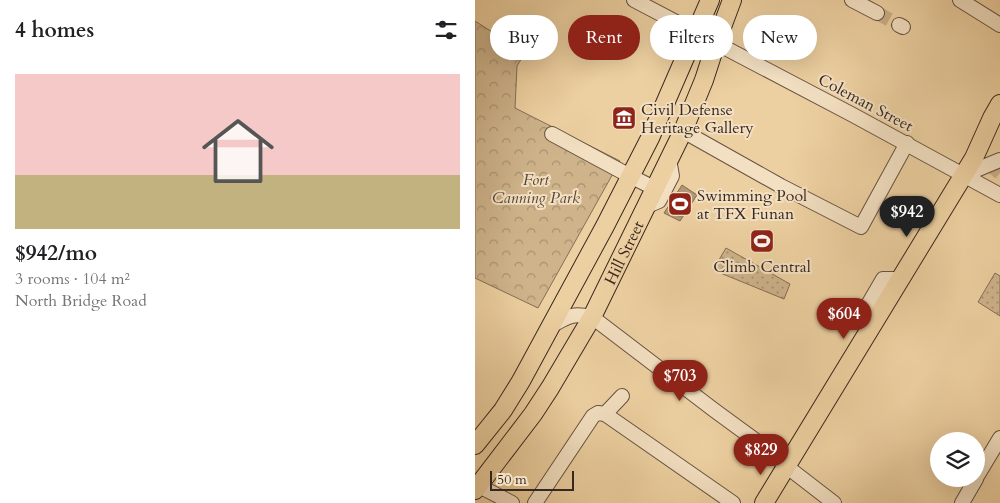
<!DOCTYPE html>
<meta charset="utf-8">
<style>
:root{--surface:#fff;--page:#f2f2f2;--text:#202124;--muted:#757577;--line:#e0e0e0;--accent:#8f2418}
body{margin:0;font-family:Cardo,serif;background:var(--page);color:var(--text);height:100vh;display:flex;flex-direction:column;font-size:19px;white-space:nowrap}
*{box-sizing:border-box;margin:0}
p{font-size:16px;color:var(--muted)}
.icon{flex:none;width:28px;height:28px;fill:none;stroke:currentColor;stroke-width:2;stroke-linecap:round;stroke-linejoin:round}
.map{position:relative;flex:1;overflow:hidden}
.drawer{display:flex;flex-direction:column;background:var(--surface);width:475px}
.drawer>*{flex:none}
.hud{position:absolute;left:15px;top:15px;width:435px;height:45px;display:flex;gap:10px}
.controls{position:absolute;left:455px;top:432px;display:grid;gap:10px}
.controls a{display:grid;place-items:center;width:55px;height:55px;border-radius:50%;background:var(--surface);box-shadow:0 5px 20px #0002;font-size:25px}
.scale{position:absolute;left:15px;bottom:12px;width:84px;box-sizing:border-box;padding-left:5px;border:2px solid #392821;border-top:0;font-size:14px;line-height:18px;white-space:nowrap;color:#392821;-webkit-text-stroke:4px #f3e0c2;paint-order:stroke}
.price{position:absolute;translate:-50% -42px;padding:0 11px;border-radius:18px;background:var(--accent);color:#fff;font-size:16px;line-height:32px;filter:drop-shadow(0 1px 2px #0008)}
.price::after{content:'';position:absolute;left:50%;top:30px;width:15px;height:11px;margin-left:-8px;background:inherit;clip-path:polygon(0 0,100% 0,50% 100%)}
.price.selected{background:#222;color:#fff}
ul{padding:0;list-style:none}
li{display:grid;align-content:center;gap:10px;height:265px;padding:0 15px}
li+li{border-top:1px solid var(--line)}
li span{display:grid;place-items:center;height:155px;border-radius:0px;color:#555}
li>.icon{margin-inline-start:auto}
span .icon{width:90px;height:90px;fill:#fffc;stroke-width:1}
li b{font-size:21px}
h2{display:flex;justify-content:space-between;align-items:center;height:60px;padding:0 15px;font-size:21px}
.chip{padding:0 18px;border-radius:22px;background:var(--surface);box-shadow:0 5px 20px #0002;font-size:18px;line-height:45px}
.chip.selected{background:var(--accent);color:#fff}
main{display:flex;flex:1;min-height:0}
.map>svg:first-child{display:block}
.grass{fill:url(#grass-dots);stroke:#846e56}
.park{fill:url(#park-crowns);stroke:#846e56}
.water{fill:url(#water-ripples);stroke:#806b53}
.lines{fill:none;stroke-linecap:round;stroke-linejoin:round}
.shore{stroke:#74604b;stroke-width:1}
.minor-tunnel{stroke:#c9ae87;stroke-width:14;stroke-dasharray:14 7;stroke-linecap:butt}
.minor-casing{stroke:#665241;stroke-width:16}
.major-casing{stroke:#392821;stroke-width:20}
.minor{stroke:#f3e0c2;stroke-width:14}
.major{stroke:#edd0a1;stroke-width:18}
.labels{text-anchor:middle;stroke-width:4;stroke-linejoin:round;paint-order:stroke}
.street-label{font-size:16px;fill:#392821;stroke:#f3e0c2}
.poi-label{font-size:16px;fill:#392821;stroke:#f3e0c2;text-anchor:start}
.park-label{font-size:16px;font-style:italic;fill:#574436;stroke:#f3e0c2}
</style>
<main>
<section class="drawer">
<h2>4 homes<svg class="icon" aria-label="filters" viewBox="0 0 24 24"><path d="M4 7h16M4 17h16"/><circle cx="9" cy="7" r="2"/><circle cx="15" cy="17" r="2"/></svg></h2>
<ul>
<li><span style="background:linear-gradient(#f6c9c9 65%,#c2b280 0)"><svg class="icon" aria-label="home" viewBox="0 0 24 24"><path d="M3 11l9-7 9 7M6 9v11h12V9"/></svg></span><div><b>$942/mo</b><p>3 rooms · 104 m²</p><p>North Bridge Road</p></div></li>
</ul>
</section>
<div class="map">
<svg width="525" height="503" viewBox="0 0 525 503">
<defs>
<pattern id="grass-dots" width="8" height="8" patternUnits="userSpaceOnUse" patternTransform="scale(1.25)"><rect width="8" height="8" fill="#ceb38b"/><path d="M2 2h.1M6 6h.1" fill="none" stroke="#a89271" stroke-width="1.8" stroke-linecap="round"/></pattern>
<pattern id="park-crowns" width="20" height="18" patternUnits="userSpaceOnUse" patternTransform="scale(1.25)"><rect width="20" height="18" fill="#ceb38b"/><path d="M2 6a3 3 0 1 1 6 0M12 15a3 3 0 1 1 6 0" fill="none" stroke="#a89271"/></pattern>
<pattern id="water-ripples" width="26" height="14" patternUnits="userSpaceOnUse" patternTransform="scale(1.25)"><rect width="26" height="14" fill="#b09775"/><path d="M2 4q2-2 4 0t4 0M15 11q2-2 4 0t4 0" fill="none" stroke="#907b60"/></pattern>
</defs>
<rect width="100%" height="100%" fill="#edd0a1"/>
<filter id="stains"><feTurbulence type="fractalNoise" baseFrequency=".004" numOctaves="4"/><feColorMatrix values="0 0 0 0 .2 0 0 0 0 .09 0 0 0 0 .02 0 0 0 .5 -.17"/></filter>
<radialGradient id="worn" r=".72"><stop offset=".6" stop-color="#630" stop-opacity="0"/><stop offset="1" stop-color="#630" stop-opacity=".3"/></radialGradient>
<g class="grass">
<path d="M251,248L315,284L309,299L238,270Z"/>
<path d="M520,273L525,276V316L503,302Z"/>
</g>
<path class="park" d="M0,21L50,53L42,66L40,108L145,161L63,308L0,278Z"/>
<path class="water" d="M207,185L222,195L205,221L189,213Z"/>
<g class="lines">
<path class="shore" d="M207,193H210L213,195L214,198L204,213H202L198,212L197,209Z"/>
<g class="minor-tunnel">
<path d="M402,13L424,25"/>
<path d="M514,164L525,173"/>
</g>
<defs>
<g id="minor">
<path d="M159,0L378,115L525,195"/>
<path d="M377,0L402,13"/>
<path d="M485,0L525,25"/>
<path d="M424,25L428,27"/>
<path d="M208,131L306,186L386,227L432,143"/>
<path d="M77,134L155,176L179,188"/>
<path d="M489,175L525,160"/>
<path d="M170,207L184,201L197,176L194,159"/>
<path d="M76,326C94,316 96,313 117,317L239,410L295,451L311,466L359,503"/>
<path d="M395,328L390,310L408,279H425"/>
<path d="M130,414L147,396"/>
<path d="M501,478L525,438"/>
<path d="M4,486L37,503"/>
<path d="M60,503L118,416L123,413L130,414L258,503"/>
<path d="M487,503L501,479"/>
</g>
<g id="major">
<path d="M0,445L28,410L46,381L130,226L175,138L235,0"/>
<path id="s1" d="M0,490L58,414L75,388L117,317L208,131L229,80L241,43L257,0"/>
<path d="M289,503L499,158L517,118L525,104"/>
</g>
</defs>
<use href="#minor" class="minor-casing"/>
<use href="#major" class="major-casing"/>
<use href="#minor" class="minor"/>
<use href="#major" class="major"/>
</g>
<defs>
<symbol id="museum-square" viewBox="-11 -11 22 22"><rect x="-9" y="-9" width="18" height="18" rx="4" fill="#8f2418" stroke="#f3e0c2"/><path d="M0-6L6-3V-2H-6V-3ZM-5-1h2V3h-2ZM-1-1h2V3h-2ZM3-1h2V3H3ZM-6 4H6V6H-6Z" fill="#fff"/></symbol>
<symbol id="stadium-square" viewBox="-11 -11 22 22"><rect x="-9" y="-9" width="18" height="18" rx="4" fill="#8f2418" stroke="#f3e0c2"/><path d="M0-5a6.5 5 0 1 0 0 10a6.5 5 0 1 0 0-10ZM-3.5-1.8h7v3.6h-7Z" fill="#fff"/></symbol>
</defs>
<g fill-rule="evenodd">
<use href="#museum-square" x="135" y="104" width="28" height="28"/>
<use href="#stadium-square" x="191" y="190" width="28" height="28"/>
<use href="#stadium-square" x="273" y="227" width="28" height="28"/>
</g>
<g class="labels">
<g class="street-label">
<text transform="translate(391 102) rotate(28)" y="6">Coleman Street</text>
<text dy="6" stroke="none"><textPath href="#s1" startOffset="281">Hill Street</textPath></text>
</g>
<g class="poi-label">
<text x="166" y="115">Civil Defense<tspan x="166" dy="18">Heritage Gallery</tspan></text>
<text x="222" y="201">Swimming Pool<tspan x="222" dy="18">at TFX Funan</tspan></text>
<text x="287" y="272" text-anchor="middle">Climb Central</text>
</g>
<g class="park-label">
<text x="61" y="185">Fort<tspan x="61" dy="18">Canning Park</tspan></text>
</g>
</g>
<rect width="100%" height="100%" filter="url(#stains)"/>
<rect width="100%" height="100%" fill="url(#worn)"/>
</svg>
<div class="controls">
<a><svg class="icon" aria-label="layers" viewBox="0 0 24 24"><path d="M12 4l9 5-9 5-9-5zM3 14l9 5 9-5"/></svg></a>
</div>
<div class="scale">50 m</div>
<b class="price selected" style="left:432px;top:238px">$942</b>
<b class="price" style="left:369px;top:340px">$604</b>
<b class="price" style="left:205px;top:402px">$703</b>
<b class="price" style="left:286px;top:476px">$829</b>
<div class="hud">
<a class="chip">Buy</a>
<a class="chip selected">Rent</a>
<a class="chip">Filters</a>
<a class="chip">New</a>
</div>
</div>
</main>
